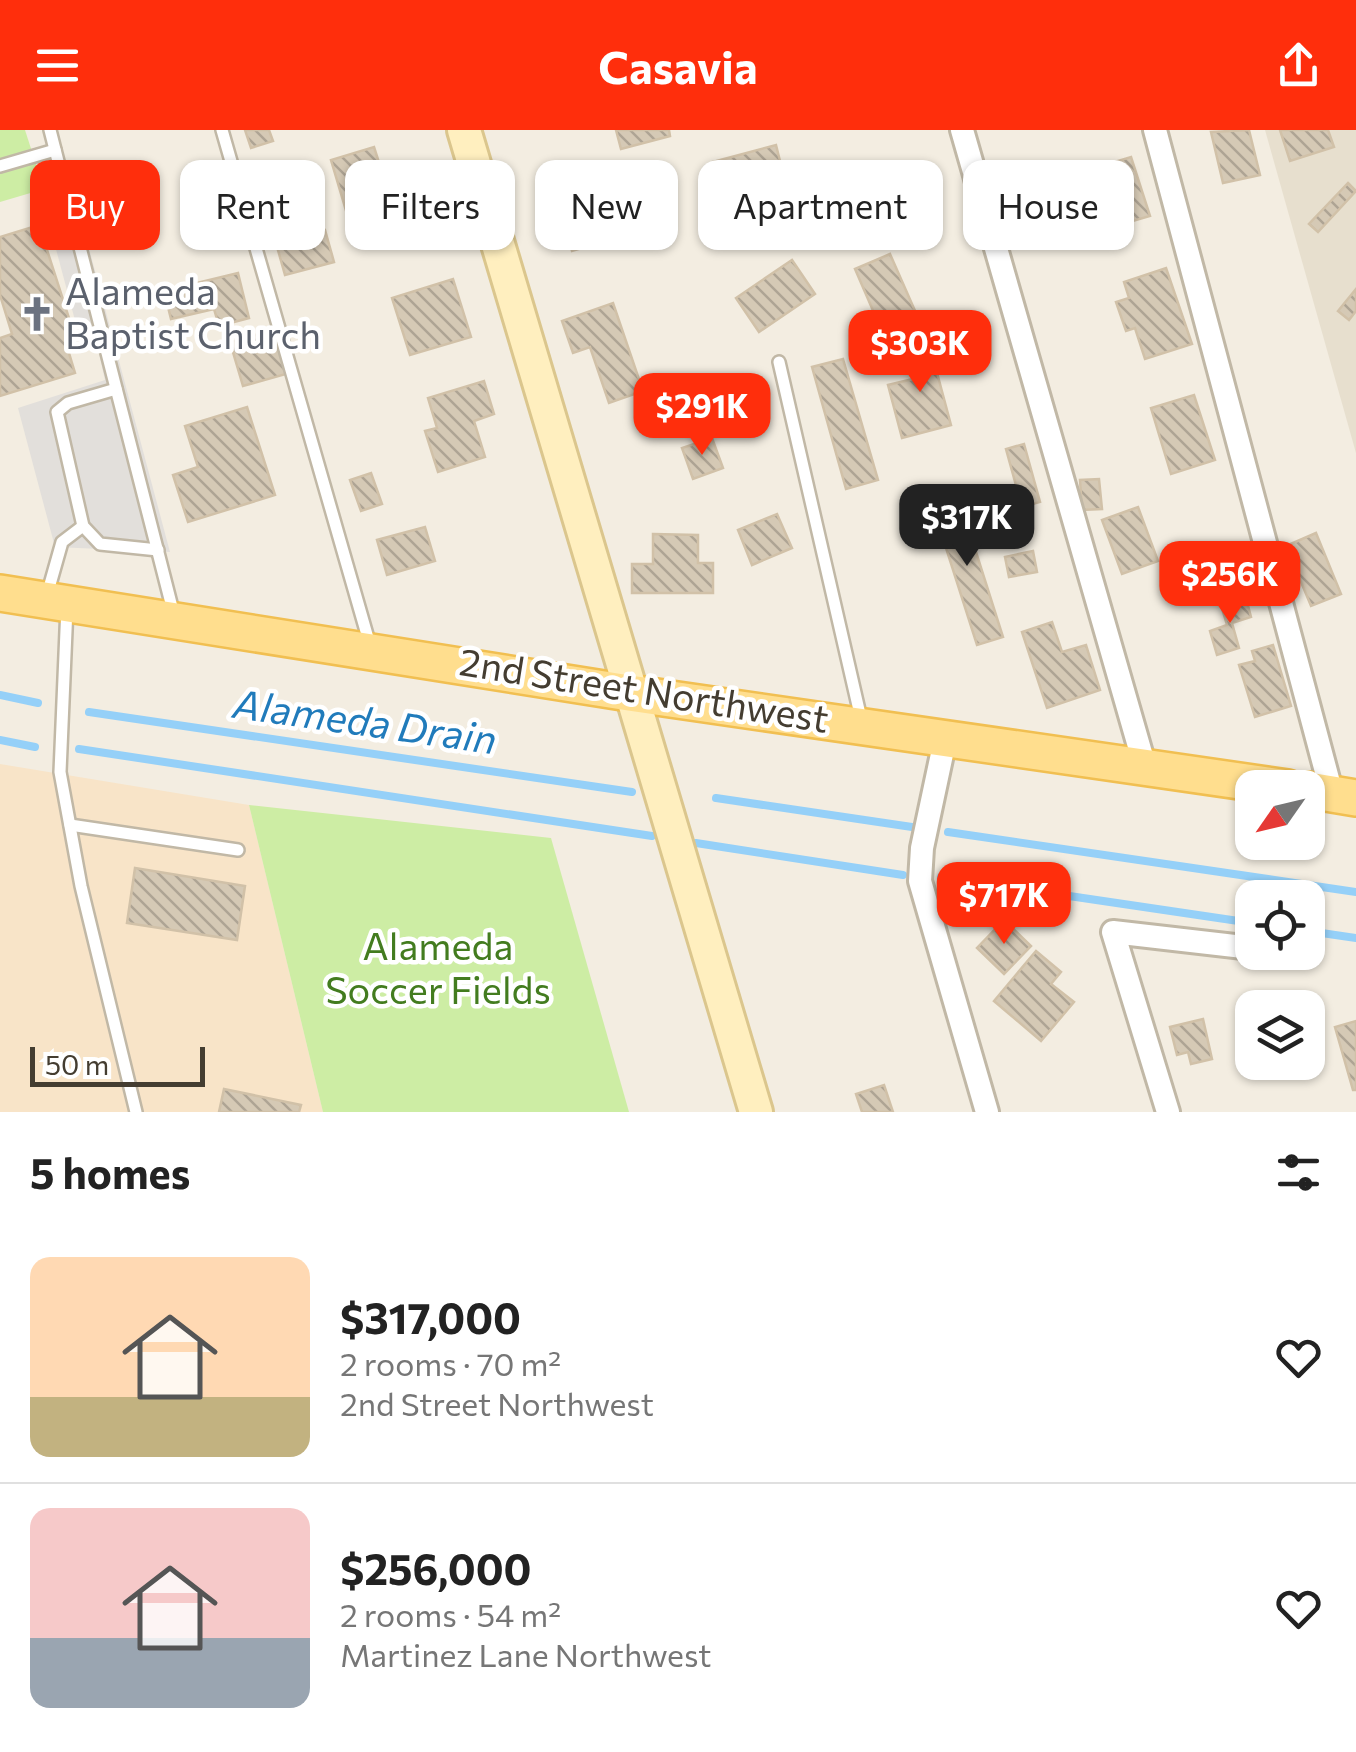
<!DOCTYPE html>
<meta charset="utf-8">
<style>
:root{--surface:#fff;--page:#f2f2f2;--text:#222;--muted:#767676;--line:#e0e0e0;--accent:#ff2e0c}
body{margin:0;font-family:Commissioner,sans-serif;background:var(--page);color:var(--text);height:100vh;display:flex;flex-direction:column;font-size:38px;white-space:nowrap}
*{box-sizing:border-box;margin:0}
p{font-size:32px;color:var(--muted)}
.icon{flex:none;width:55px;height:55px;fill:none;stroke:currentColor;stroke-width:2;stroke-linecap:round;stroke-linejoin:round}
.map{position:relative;height:982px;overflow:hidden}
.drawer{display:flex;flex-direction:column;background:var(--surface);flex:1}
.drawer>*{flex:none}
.top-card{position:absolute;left:30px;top:30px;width:1298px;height:90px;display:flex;gap:20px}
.needle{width:65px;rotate:236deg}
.controls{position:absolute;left:1235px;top:640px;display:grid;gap:20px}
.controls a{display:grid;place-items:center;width:90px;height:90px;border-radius:20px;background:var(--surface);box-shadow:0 2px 8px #0004;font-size:50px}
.scale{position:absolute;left:30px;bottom:25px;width:175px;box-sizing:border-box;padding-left:10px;border:5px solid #443d31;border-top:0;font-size:28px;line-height:35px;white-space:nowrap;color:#443d31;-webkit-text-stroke:8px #fff;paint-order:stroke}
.price{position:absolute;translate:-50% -85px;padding:0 22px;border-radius:20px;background:var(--accent);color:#fff;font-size:32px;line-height:65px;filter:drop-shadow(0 2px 5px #0008)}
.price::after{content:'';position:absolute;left:50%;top:60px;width:30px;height:22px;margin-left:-15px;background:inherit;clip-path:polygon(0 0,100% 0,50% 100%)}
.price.current{background:#222;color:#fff}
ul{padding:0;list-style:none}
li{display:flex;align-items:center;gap:30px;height:250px;padding:0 30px}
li+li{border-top:2px solid var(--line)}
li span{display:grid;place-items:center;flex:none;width:280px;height:200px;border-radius:20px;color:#555}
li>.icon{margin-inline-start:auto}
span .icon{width:120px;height:120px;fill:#fffc;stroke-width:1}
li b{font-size:42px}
h2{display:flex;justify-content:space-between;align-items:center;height:120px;padding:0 30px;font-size:42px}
.pill{padding:0 35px;border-radius:20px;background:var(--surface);box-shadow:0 2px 8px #0004;font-size:35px;line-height:90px}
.pill.current{background:var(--accent);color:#fff}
header{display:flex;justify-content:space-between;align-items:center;height:130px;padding:0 30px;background:var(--accent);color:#fff;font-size:45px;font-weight:700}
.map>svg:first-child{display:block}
.residential{fill:#e7dfce}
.commercial{fill:#f8e4c8}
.green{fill:#cdeda4}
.parking{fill:#e2dfdb}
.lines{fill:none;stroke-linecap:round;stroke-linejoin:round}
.stream{stroke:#95d0f8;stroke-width:8}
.building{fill:url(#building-back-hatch);stroke:#d1c1a8;stroke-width:2.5}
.lane-casing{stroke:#c1b8a6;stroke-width:16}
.street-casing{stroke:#c1b8a6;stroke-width:28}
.secondary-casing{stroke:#dbc68d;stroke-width:38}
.primary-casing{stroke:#f1bf51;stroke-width:40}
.lane{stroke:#fff;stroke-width:11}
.street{stroke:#fff;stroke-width:22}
.secondary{stroke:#ffefbf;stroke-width:32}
.primary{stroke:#ffde8e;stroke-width:35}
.labels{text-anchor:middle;stroke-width:9;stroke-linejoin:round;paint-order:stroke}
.worship-label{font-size:38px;fill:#5b616d;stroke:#fff;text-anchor:start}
.street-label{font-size:38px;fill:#443d31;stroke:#fff}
.park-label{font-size:38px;fill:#437c1f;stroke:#fff}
.water-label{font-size:40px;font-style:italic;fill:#207bbb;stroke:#fff}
</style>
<header><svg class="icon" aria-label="menu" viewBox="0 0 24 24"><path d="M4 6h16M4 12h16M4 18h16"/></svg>Casavia<svg class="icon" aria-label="share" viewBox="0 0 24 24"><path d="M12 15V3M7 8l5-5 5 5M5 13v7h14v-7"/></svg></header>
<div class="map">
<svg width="1356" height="982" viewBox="0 0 1356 982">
<defs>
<pattern id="building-back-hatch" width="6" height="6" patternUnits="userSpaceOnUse" patternTransform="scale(2.5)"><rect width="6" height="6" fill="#d5c9b5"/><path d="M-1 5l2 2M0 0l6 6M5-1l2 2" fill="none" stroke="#aea494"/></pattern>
</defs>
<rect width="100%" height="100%" fill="#f3ede1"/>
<path class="residential" d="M1265,0H1356V323Z"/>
<path class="commercial" d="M0,634L249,675L323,982H0Z"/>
<g class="green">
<path d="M0,0H25L44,59L0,72Z"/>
<path d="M249,675L551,708L629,982H323Z"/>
</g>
<path class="parking" d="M71,51L170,422L55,417L18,278L105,250L95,206L80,209L41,63Z"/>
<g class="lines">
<g class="stream">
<path d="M0,565L38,573"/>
<path d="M89,582L632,662"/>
<path d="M0,610L35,617"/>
<path d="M79,619L652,706"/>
<path d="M716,668L912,697"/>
<path d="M948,702L1356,762"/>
<path d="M696,713L903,745"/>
<path d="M941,747L1252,793"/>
<path d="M1308,801L1356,808"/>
</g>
</g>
<g class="building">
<path d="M245,0H269L273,11L251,18Z"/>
<path d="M616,0H669L670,6L621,19Z"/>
<path d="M1249,0L1260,45L1223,53L1211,2Z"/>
<path d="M1280,0H1328L1334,17L1290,31Z"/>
<path d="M776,15L781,35L718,51L713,32Z"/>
<path d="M374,17L381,39L400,33L409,64L427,58L436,87L355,111L331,30Z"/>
<path d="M1131,27L1150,86L1109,98L1091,39Z"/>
<path d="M1348,53L1356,61L1318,102L1309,94Z"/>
<path d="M572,57L589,116L572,121L555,62Z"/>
<path d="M39,95L76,210L66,213L75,243L0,266V208L12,204L0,165V107Z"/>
<path d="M307,96L309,104L325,100L334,132L285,145L274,106Z"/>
<path d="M890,124L919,190L884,206L855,139Z"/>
<path d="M792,130L815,164L759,202L736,168Z"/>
<path d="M1166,138L1192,214L1145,229L1135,198L1126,201L1116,172L1129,168L1124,152Z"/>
<path d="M238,143L249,188L219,196L214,179L171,189L164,161Z"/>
<path d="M453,149L471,207L410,225L392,168Z"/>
<path d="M1356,159V181L1349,190L1338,181Z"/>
<path d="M613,173L643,261L609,273L590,217L573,223L562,191Z"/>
<path d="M273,200L286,244L243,256L230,212Z"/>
<path d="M928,209L951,295L902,308L888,255L917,248L907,214Z"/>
<path d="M843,229L878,350L846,359L812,237Z"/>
<path d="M484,251L494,284L474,291L485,327L438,342L425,301L437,298L428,268Z"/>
<path d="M1194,265L1215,330L1171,344L1151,278Z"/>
<path d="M247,277L275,365L188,392L173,345L198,337L185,296Z"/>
<path d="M712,308L723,338L693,349L682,318Z"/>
<path d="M1024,314L1040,372L1022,377L1006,319Z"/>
<path d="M371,343L382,374L361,381L350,350Z"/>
<path d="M1099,349L1102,379L1082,380L1080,350Z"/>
<path d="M957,362L1003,507L977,515L931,371Z"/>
<path d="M1138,377L1158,431L1122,444L1102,390Z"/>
<path d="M777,384L792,418L752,435L738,400Z"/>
<path d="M425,397L435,431L387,445L377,410Z"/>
<path d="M1316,403L1341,464L1311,476L1286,416Z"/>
<path d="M653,404L698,405V433H713V463H632V434H653Z"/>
<path d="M1033,421L1037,442L1009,447L1005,427Z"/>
<path d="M1246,468L1251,487L1232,493L1239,518L1217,525L1210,501L1227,495L1221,475Z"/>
<path d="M1052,492L1062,522L1086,515L1100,560L1047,578L1022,502Z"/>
<path d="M1273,515L1291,576L1255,587L1239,535L1255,531L1252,521Z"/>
<path d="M135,738L245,756L237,810L127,793Z"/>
<path d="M1004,790L1031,816L1004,844L977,818Z"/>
<path d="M1036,821L1061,842L1051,854L1074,872L1041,911L994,871Z"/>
<path d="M1203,889L1212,929L1191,934L1188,922L1177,925L1170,897Z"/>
<path d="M1356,891V960H1353L1335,897Z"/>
<path d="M884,955L893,982H862L856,964Z"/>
<path d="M224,959L301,975L299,982H219Z"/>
</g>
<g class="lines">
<defs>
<g id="lane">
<path d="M50,0L174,485"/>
<path d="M222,0L370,515"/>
<path d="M0,36L55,20"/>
<path d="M779,232L862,593"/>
<path d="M116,259L68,273L57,282L83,396L100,414L158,420"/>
<path d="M47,465L62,412L83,396"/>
<path d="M67,477L60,642L81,756L136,982"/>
<path d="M70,695L238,720"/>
</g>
<g id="street">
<path d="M962,0L1145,637"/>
<path d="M1155,0L1332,664"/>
<path d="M945,610L922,718L920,751L987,982"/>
<path d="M1168,982L1113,802L1252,818"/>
</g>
<path id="secondary" d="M464,0L756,982"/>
<g id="primary">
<path d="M0,463L629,563L1288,658"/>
<path d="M1308,660L1356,668"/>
</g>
</defs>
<use href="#lane" class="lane-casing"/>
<use href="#street" class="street-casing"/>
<use href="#secondary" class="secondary-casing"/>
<use href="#primary" class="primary-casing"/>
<use href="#lane" class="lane"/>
<use href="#street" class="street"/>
<use href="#secondary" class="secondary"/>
<use href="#primary" class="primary"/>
</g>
<defs>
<symbol id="church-bare" viewBox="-9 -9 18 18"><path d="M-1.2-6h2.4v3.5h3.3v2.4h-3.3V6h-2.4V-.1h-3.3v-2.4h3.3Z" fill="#6b7280" stroke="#fff" stroke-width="2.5" paint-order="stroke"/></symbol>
</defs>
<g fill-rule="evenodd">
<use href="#church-bare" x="12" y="159" width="50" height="50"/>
</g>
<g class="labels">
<g class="worship-label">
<text x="65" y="175">Alameda<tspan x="65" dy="44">Baptist Church</tspan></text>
</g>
<g class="street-label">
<text transform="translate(644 561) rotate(9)" y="13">2nd Street Northwest</text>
</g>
<g class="park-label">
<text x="438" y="830">Alameda<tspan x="438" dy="44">Soccer Fields</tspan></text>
</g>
<g class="water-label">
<text transform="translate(365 592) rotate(8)" y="14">Alameda Drain</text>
</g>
</g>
</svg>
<div class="controls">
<a><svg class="needle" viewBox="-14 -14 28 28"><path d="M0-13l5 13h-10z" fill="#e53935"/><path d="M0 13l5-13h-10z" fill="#767676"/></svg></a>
<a><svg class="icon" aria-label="locate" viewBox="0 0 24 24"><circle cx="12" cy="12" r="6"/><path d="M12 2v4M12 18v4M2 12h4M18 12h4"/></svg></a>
<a><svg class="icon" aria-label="layers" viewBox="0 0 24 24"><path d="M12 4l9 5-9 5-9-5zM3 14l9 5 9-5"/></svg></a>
</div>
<div class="scale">50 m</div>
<b class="price" style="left:920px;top:265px">$303K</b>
<b class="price" style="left:702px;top:328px">$291K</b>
<b class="price current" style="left:967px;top:439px">$317K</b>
<b class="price" style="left:1230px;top:496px">$256K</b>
<b class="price" style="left:1004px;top:817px">$717K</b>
<div class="top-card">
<a class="pill current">Buy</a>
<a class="pill">Rent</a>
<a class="pill">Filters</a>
<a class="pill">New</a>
<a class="pill">Apartment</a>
<a class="pill">House</a>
</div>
</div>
<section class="drawer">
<h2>5 homes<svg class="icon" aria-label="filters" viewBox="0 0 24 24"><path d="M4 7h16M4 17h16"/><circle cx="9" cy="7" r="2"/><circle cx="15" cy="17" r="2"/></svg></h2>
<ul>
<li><span style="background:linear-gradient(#ffd9b3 70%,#c2b280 0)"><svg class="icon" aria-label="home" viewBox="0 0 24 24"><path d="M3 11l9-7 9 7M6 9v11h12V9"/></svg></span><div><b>$317,000</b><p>2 rooms · 70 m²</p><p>2nd Street Northwest</p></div><svg class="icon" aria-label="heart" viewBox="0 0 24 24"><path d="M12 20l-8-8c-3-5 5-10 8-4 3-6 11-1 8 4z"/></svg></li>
<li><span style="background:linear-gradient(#f6c9c9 65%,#9aa5b1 0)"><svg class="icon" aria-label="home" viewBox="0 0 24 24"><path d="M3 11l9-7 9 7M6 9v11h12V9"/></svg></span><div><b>$256,000</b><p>2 rooms · 54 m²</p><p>Martinez Lane Northwest</p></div><svg class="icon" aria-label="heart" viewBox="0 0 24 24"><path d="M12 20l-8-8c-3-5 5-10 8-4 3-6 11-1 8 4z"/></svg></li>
</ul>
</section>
